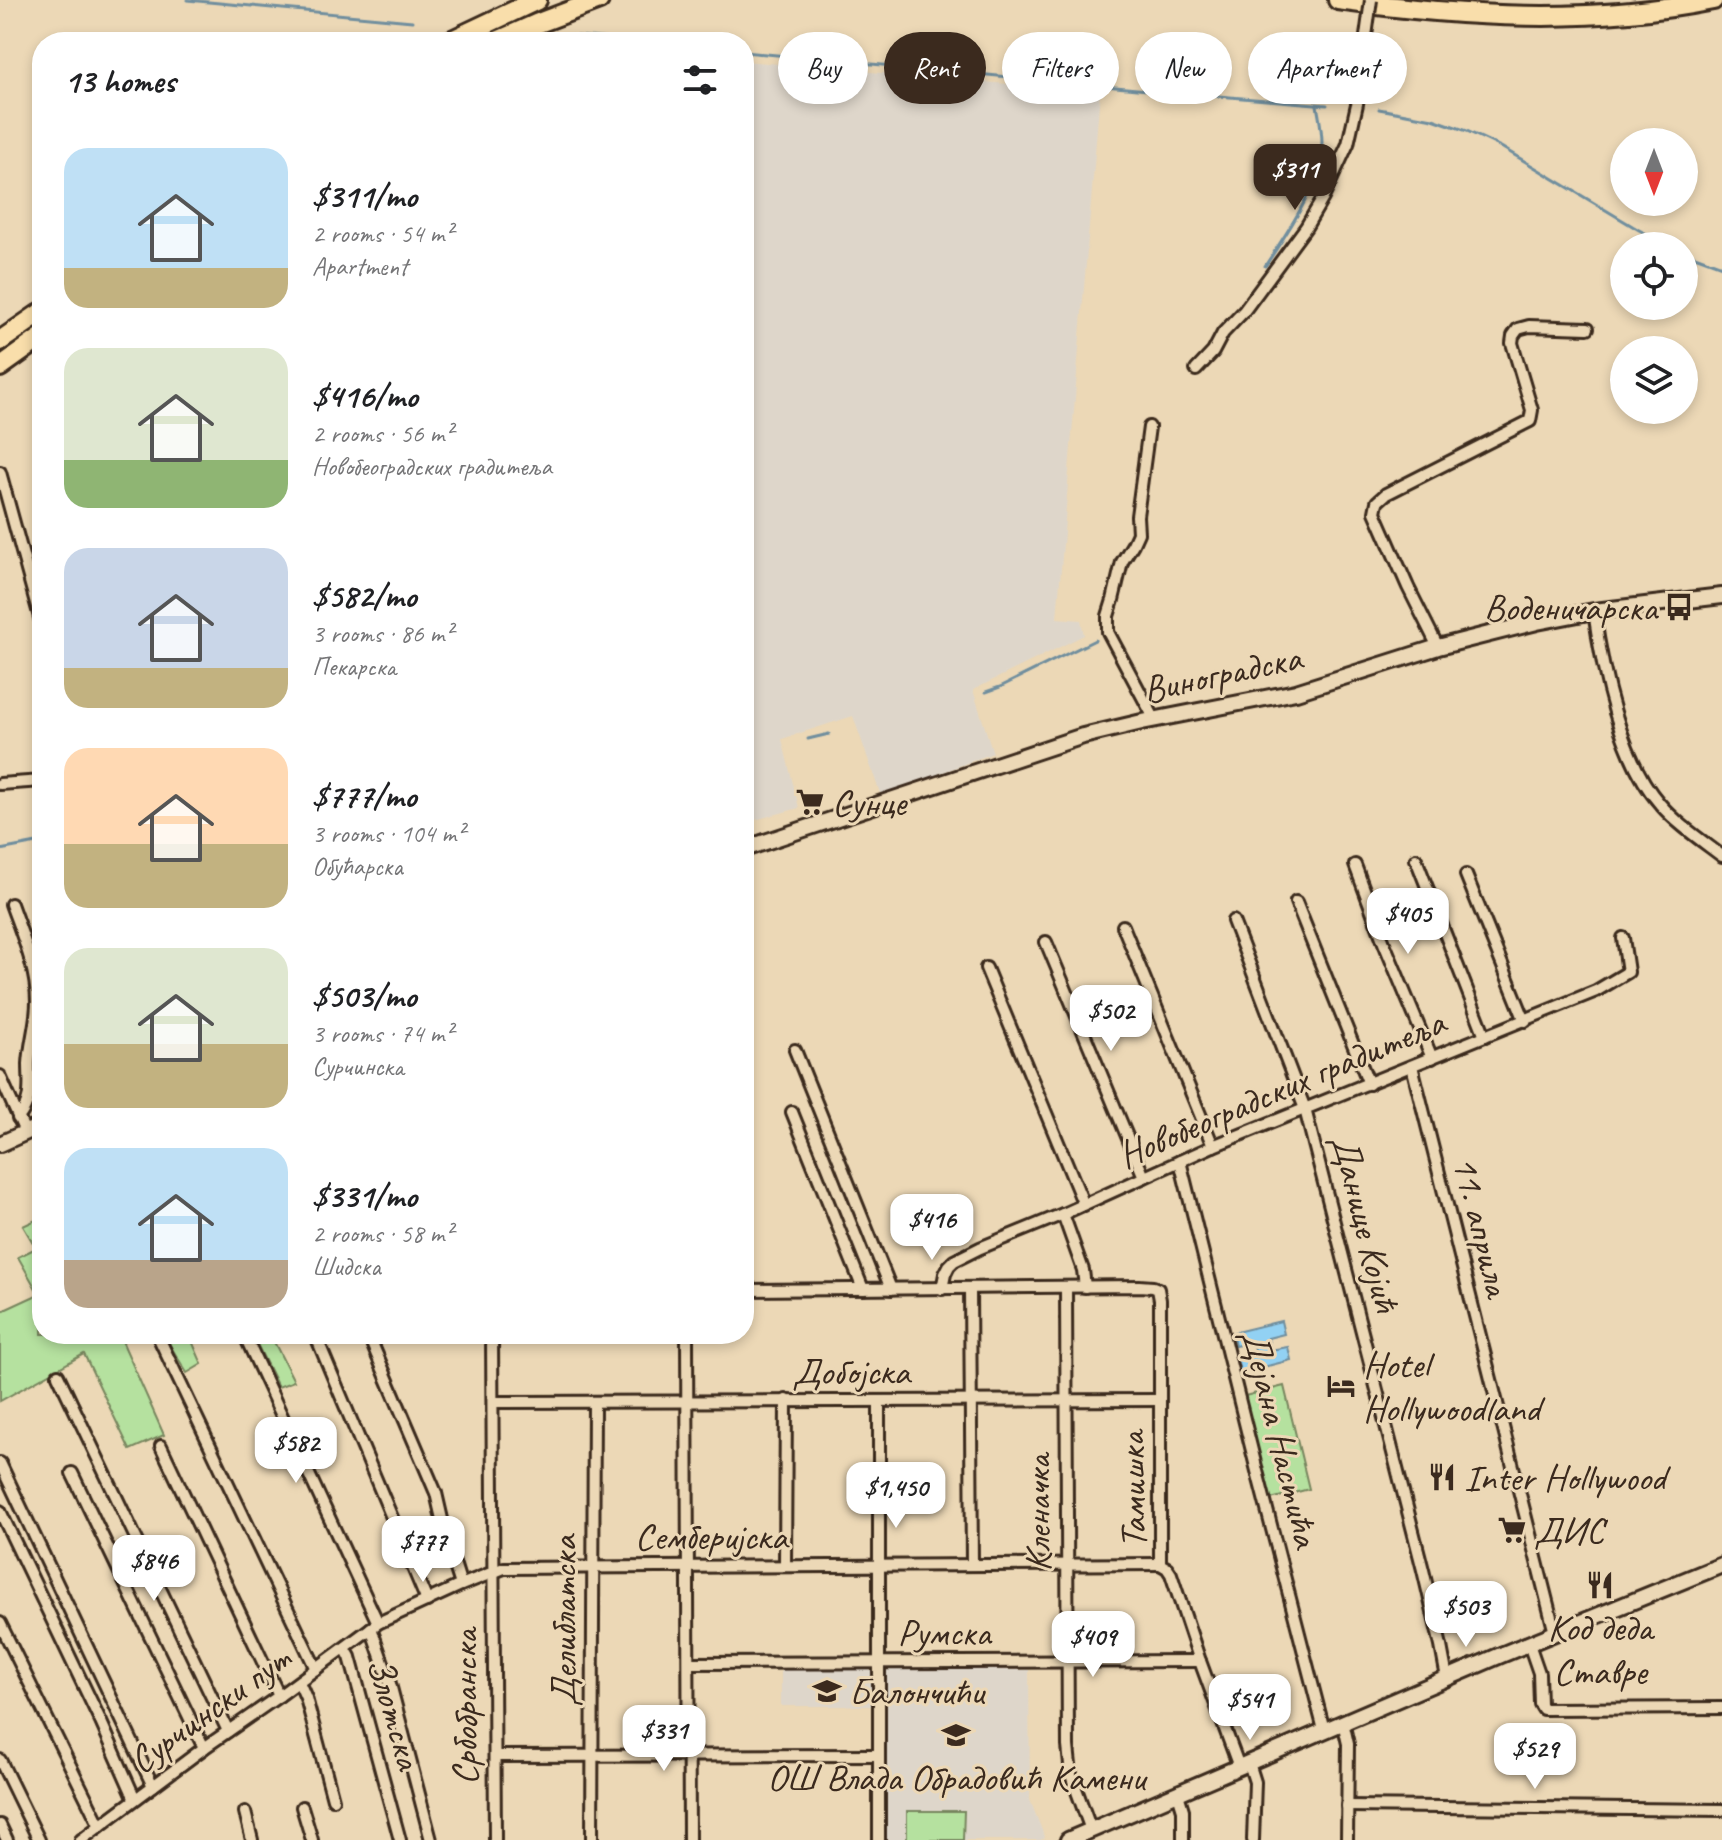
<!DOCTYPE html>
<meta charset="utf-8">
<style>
:root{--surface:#fff;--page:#f2f2f2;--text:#202124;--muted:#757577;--accent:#3b2a1e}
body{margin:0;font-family:Caveat,sans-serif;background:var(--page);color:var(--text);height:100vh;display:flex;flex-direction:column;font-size:30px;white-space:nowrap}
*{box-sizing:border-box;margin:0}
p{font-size:26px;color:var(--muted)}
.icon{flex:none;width:44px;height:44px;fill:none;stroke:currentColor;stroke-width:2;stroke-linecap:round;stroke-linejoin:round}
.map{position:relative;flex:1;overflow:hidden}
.drawer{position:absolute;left:32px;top:32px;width:722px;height:1312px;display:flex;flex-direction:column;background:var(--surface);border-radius:32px;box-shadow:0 4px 12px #0003}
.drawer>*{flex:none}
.banner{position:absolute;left:778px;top:32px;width:760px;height:72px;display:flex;gap:16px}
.needle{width:52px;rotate:180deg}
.controls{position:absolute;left:1610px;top:128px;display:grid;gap:16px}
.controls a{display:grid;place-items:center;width:88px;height:88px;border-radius:50%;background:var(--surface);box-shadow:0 4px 12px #0003;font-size:40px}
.price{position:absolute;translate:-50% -68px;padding:0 18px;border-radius:16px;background:#fff;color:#222;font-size:26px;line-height:52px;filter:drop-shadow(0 2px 4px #0008)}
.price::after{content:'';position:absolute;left:50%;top:48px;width:24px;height:18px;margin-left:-12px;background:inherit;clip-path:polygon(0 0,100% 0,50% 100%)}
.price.selected{background:var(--accent);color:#fff}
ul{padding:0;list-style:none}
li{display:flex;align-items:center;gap:24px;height:200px;padding:0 32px}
li span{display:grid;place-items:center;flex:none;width:224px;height:160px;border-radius:24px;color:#555}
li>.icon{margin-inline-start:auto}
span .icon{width:96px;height:96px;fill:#fffc;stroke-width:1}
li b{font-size:34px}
h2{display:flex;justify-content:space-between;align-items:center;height:96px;padding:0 32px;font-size:34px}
.tag{padding:0 28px;border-radius:36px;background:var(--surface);box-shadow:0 4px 12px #0003;font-size:28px;line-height:72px}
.tag.selected{background:var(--accent);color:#fff}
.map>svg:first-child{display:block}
.built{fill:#ded6ca}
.green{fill:#b5e19f;stroke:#78865e;stroke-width:2}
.water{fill:#92d1f3;stroke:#6f8e9e;stroke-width:2}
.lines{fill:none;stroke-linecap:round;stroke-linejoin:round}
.stream{stroke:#6f8e9e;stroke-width:3}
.street-casing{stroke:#3b2a1e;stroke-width:16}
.secondary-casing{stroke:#3b2a1e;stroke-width:20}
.highway-casing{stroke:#3b2a1e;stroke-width:24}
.street{stroke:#ecd8b6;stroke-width:10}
.secondary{stroke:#ecd8b6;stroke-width:14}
.highway{stroke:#f9deab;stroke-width:18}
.street-bridge-casing{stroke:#3b2a1e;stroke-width:16;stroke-linecap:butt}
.street-bridge{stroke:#ecd8b6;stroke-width:10}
.labels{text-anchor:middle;stroke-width:6;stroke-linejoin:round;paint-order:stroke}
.poi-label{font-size:38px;fill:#3b2a1e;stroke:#ecd8b6;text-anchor:start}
.street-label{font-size:38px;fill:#3b2a1e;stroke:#ecd8b6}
</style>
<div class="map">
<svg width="1722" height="1840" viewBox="0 0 1722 1840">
<rect width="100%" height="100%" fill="#ecd8b6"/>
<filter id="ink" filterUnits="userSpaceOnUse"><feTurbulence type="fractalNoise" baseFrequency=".0125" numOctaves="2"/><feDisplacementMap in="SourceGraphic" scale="16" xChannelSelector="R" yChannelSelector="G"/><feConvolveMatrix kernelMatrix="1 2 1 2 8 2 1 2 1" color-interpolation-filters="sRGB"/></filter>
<g filter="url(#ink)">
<g class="built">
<path d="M744,61L1100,92L1057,618L1081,620L1084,635L973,690L993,753L881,796L853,716L782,739L799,808L744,823Z"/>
<path d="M781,1666H864L871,1671L873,1676L874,1706H781Z"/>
<path d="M883,1669L1029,1670L1030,1800L1045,1838L1041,1840H883Z"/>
</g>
<g class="green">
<path d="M42,1217V1334H119L164,1435L130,1450L84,1354L0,1401V1312L39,1294L18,1257L36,1248L23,1226Z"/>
<path d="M163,1334H189L202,1364L187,1373Z"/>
<path d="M252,1334H270L294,1381L278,1387Z"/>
<path d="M1284,1386L1309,1489L1267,1500L1241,1397Z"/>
<path d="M907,1811H964L963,1840H907Z"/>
</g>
<path class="water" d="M1281,1321L1284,1334L1268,1338L1270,1350L1288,1347L1291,1360L1240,1373L1237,1359L1256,1354L1253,1342L1235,1346L1232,1333Z"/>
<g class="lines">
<g class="stream">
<path d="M187,0L412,21"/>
<path d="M568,35L642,42"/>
<path d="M744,52L1158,91L1327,105"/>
<path d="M1379,109L1433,119L1467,131L1501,147L1639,230L1671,246"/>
<path d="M1684,252L1722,266"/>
<path d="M1265,266C1288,231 1321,185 1322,142C1322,129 1319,117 1317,105"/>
<path d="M986,692L1000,687L1095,640"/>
<path d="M808,739L829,734"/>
<path d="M0,850L42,842"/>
</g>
<defs>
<g id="street">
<path d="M1196,370L1213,352L1223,333L1244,311L1306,227L1323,198L1348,144L1357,104L1362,65"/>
<path d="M1149,427L1137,516L1138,533L1133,544L1122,562L1113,600L1108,616V632L1155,720"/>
<path d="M0,472L42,625"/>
<path d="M1594,611C1602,669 1620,759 1660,804C1677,824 1701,840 1722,856"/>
<path d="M1438,647L1408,587L1375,512L1377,502L1386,494L1530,421L1532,410L1512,343L1513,336L1518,329L1529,326L1588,328"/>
<path d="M0,784L42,781"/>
<path d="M1416,859L1485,1036"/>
<path d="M1355,865L1384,943L1432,1058"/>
<path d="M1466,875L1525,1021"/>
<path d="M1296,902L1369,1084"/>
<path d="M11,904C22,935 37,969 37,1002C37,1023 30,1043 29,1064C29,1084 33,1101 18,1118"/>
<path d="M1233,921L1305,1109L1423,1570L1441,1646L1447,1678"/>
<path d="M1123,926L1213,1146"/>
<path d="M1046,942L1144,1177"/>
<path d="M986,968L1084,1205"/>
<path d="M795,1050L891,1289"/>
<path d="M1412,1066L1555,1633"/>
<path d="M0,1076L25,1132"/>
<path d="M792,1112L863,1289"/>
<path d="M1180,1161L1257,1471L1324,1730"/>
<path d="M1063,1214L1083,1270L1085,1287"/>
<path d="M1066,1288L1068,1746L1071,1775L1091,1830"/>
<path d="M942,1289L945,1274L949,1266L954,1261L980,1248L1063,1214L1213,1146L1596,991L1628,972L1623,938"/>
<path d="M970,1289L972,1565"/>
<path d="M744,1290L1139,1286L1153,1287L1158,1289L1160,1300V1564L1167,1568L1171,1574L1200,1661L1239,1767"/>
<path d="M157,1334L316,1669"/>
<path d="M244,1334L378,1623"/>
<path d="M315,1334L427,1601"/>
<path d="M368,1334L436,1493L447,1541L461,1585"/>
<path d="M492,1334L495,1840"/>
<path d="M687,1334L689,1840"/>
<path d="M58,1375L228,1731"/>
<path d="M493,1402L1160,1400"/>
<path d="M161,1446L279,1696"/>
<path d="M0,1463L153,1786"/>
<path d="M72,1473L204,1748"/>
<path d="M0,1511L101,1722L135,1799"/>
<path d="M785,1566L786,1400"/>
<path d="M0,1623L100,1826"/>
<path d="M371,1628L389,1680L431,1840"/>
<path d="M1529,1644L1539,1673L1540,1704L1543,1709L1722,1708"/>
<path d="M345,1648L350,1657L400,1840"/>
<path d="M689,1663L1200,1661"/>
<path d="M299,1682L306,1698L333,1799"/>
<path d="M1343,1722L1348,1744L1347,1840"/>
<path d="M495,1756L879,1755"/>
<path d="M0,1760L39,1840"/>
<path d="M1249,1763L1255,1782L1253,1840"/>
<path d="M1178,1794L1183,1810V1840"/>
<path d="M1347,1806L1722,1810"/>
<path d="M302,1807L312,1840"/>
<path d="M245,1812L252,1840"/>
<path d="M0,1825L7,1840"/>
<path d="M81,1840L204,1748L279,1696L378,1623L461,1585L504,1568L1160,1564"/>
<path d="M592,1840L594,1402"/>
<path d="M879,1840V1401"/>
</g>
<g id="secondary">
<path d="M744,849L1083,736L1142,722L1296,692L1438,647L1537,622L1594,611L1722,596"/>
<path d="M0,1144L42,1125"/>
<path d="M1068,1840L1501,1655L1722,1565"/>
</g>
<g id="highway">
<path d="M1338,0C1463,17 1589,25 1713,0"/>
<path d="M448,42L537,0"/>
<path d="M495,42L536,24L599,0"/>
<path d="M0,341L42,312"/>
<path d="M0,367L42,337"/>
</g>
</defs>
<use href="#street" class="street-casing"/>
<use href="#secondary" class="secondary-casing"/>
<use href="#highway" class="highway-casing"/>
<use href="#street" class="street"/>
<use href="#secondary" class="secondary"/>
<use href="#highway" class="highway"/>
<defs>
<path id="street-bridge" d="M1362,65L1371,0"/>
</defs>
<use href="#street-bridge" class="street-bridge-casing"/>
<use href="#street-bridge" class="street-bridge"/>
</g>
</g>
<defs>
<symbol id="bus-bare" viewBox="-9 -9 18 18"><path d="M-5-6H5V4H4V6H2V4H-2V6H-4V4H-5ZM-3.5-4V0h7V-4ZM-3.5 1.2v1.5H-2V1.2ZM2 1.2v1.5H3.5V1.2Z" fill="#3b2a1e" stroke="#ecd8b6" stroke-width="2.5" paint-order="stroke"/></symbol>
<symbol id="supermarket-bare" viewBox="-9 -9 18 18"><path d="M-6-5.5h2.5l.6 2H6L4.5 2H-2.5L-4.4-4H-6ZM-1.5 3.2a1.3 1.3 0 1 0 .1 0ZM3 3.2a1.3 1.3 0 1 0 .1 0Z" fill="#3b2a1e" stroke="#ecd8b6" stroke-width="2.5" paint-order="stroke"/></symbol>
<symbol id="hotel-bare" viewBox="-9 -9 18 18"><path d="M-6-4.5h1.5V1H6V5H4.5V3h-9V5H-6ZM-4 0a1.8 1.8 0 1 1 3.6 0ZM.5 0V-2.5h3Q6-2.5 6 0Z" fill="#3b2a1e" stroke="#ecd8b6" stroke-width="2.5" paint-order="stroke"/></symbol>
<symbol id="restaurant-bare" viewBox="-9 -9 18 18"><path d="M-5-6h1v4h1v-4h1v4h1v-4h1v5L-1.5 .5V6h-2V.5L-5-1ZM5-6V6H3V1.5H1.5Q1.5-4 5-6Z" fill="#3b2a1e" stroke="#ecd8b6" stroke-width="2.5" paint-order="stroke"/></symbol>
<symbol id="school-bare" viewBox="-9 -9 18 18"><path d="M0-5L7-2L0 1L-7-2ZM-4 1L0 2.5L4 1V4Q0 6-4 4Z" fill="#3b2a1e" stroke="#ecd8b6" stroke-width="2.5" paint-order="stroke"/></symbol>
</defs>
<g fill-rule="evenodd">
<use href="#bus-bare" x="1659" y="587" width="40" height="40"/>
<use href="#supermarket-bare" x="790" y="782" width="40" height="40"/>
<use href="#hotel-bare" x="1321" y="1366" width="40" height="40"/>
<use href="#restaurant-bare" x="1422" y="1457" width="40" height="40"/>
<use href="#supermarket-bare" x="1492" y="1510" width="40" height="40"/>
<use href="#restaurant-bare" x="1580" y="1565" width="40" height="40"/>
<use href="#school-bare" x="807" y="1671" width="40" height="40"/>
<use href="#school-bare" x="936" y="1715" width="40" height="40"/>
</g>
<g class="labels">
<g class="poi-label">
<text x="1657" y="620" text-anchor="end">Воденичарска</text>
<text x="832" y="815">Сунце</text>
<text x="1363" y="1377">Hotel<tspan x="1363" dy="44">Hollywoodland</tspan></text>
<text x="1464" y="1490">Inter Hollywood</text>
<text x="1534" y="1543">ДИС</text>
<text x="1600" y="1640" text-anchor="middle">Код деда<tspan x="1600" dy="44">Ставре</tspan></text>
<text x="849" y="1704">Балончићи</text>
<text x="956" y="1790" text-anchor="middle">ОШ Влада Обрадовић Камени</text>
</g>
<g class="street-label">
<text transform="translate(1222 673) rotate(-12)" y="13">Виноградска</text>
<text transform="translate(1281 1088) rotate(-23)" y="13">Новобеоградских градитеља</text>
<text transform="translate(1366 1223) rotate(76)" y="13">Данице Којић</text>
<text transform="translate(1482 1226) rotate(76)" y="13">11. априла</text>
<text x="851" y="1384">Добојска</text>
<text transform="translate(1281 1438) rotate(76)" y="13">Дејана Настића</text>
<text transform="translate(1132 1490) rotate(-91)" y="13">Тамишка</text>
<text transform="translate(1037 1513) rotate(-90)" y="13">Кленачка</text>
<text x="711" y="1549">Семберијска</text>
<text transform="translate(563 1621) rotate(-90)" y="13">Делиблатска</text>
<text x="944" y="1645">Румска</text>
<text transform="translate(464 1707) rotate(-90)" y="13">Србобранска</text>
<text transform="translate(209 1709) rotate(-36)" y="13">Сурчински пут</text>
<text transform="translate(395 1713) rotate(74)" y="13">Злотска</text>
</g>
</g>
</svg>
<div class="controls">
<a><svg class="needle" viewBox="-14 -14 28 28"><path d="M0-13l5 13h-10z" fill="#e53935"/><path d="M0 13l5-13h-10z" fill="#757577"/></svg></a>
<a><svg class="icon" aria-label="locate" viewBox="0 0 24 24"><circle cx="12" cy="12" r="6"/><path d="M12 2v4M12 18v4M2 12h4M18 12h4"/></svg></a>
<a><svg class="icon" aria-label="layers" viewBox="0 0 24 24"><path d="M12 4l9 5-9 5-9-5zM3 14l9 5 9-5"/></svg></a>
</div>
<b class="price selected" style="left:1295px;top:212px">$311</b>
<b class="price" style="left:1408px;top:956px">$405</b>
<b class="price" style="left:1111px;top:1053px">$502</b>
<b class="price" style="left:932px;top:1262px">$416</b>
<b class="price" style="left:296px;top:1485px">$582</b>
<b class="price" style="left:896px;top:1530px">$1,450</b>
<b class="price" style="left:423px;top:1584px">$777</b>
<b class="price" style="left:154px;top:1603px">$846</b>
<b class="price" style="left:1466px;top:1649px">$503</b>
<b class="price" style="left:1093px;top:1679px">$409</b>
<b class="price" style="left:1250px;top:1742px">$541</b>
<b class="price" style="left:664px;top:1773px">$331</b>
<b class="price" style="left:1535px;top:1791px">$529</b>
<div class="banner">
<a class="tag">Buy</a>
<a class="tag selected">Rent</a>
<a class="tag">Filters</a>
<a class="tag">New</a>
<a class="tag">Apartment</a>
</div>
<section class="drawer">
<h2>13 homes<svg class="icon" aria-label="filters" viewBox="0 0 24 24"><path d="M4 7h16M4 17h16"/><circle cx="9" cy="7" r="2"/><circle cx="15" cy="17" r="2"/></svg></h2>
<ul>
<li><span style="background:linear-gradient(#bfe0f5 75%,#c2b280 0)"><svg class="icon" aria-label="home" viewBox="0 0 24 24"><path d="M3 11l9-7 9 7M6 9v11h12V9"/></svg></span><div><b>$311/mo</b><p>2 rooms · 54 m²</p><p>Apartment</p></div></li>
<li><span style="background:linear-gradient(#dfe7d0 70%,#8fb573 0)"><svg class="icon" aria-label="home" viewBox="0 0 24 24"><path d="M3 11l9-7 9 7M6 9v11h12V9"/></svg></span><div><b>$416/mo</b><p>2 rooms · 56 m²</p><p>Новобеоградских градитеља</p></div></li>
<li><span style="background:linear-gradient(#c9d6e8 75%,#c2b280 0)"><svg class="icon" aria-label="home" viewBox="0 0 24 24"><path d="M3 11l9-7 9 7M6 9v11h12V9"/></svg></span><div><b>$582/mo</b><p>3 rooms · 86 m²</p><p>Пекарска</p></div></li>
<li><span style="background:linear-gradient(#ffd9b3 60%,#c2b280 0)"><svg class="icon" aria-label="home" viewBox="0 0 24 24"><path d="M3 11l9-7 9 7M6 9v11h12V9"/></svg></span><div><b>$777/mo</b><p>3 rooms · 104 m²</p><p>Обућарска</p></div></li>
<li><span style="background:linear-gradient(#dfe7d0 60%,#c2b280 0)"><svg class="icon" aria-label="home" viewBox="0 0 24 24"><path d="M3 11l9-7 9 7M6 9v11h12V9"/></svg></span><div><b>$503/mo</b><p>3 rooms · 74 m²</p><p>Сурчинска</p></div></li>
<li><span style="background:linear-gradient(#bfe0f5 70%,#b9a48a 0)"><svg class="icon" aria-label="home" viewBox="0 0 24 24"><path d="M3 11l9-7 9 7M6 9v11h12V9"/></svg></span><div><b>$331/mo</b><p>2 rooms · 58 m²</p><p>Шидска</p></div></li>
</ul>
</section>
</div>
